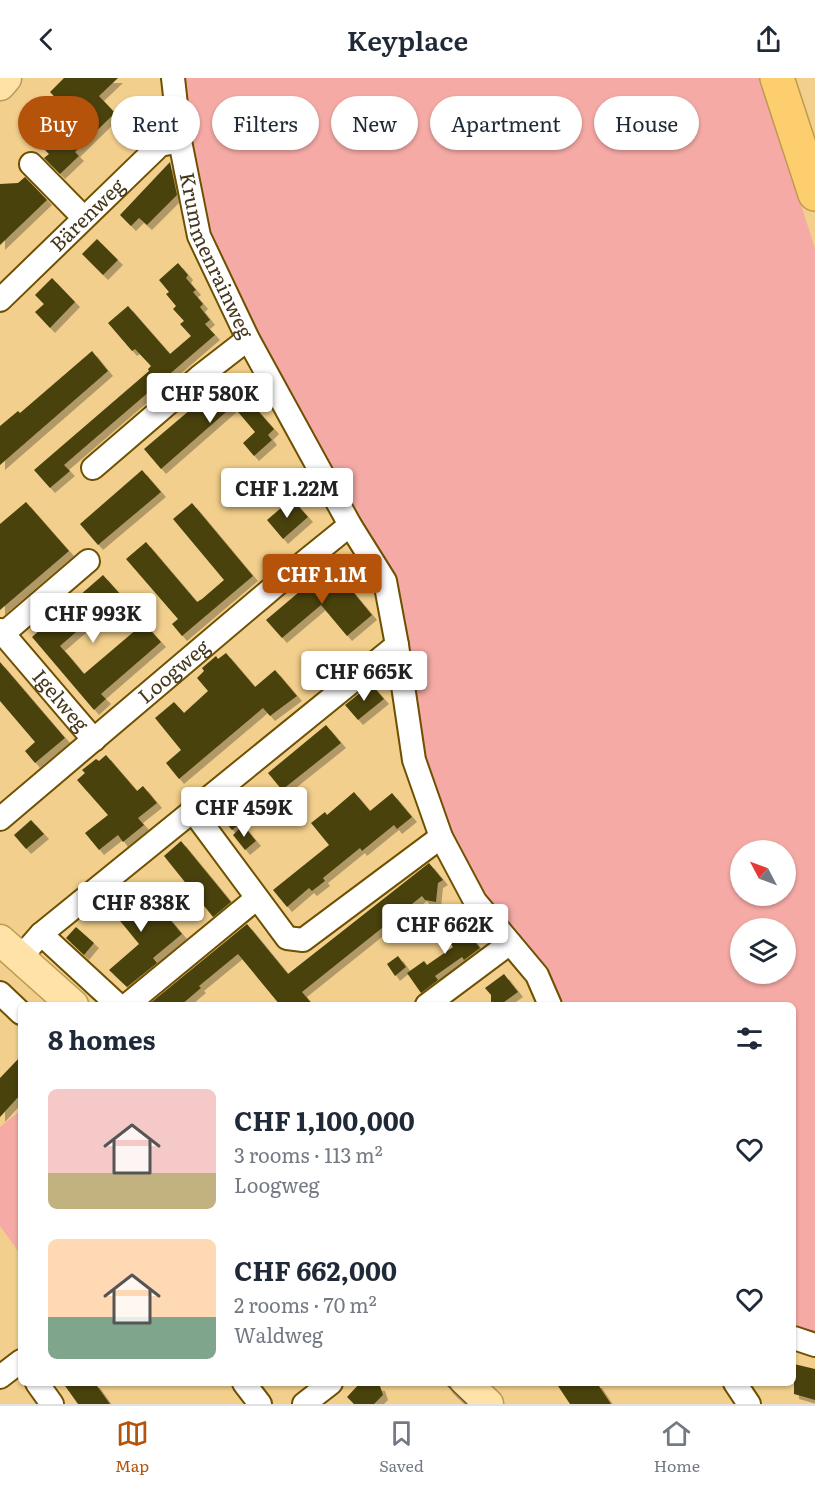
<!DOCTYPE html>
<meta charset="utf-8">
<style>
:root{--surface:#fff;--page:#f6f6f7;--text:#1f2937;--muted:#747a83;--line:#e0e1e3;--accent:#b45309}
body{margin:0;font-family:Literata,serif;background:var(--page);color:var(--text);height:100vh;display:flex;flex-direction:column;font-size:22px;white-space:nowrap}
*{box-sizing:border-box;margin:0}
p{font-size:20px;color:var(--muted)}
.icon{flex:none;width:33px;height:33px;fill:none;stroke:currentColor;stroke-width:2;stroke-linecap:round;stroke-linejoin:round}
.map{position:relative;flex:1;overflow:hidden}
.details{position:absolute;left:18px;top:924px;width:778px;height:384px;display:flex;flex-direction:column;background:var(--surface);border-radius:9px;box-shadow:0 2px 4px #0004}
.details>*{flex:none}
.guide{position:absolute;left:18px;top:18px;width:780px;height:54px;display:flex;gap:12px}
.needle{width:39px;rotate:311deg}
.buttons{position:absolute;left:730px;top:762px;display:grid;gap:12px}
.buttons a{display:grid;place-items:center;width:66px;height:66px;border-radius:50%;background:var(--surface);box-shadow:0 2px 4px #0004;font-size:30px}
.price{position:absolute;translate:-50% -51px;padding:0 14px;border-radius:6px;background:#fff;color:#222;font-size:20px;line-height:39px;filter:drop-shadow(0 2px 3px #0008)}
.price::after{content:'';position:absolute;left:50%;top:36px;width:18px;height:14px;margin-left:-9px;background:inherit;clip-path:polygon(0 0,100% 0,50% 100%)}
.price.active{background:var(--accent);color:#fff}
ul{padding:0;list-style:none}
li{display:flex;align-items:center;gap:18px;height:150px;padding:0 30px}
li span{display:grid;place-items:center;flex:none;width:168px;height:120px;border-radius:9px;color:#555}
li>.icon{margin-inline-start:auto}
span .icon{width:72px;height:72px;fill:#fffc;stroke-width:1}
li b{font-size:26px}
h2{display:flex;justify-content:space-between;align-items:center;height:72px;padding:0 30px;font-size:26px}
.tag{padding:0 21px;border-radius:27px;background:var(--surface);box-shadow:0 2px 4px #0004;font-size:21px;line-height:54px}
.tag.active{background:var(--accent);color:#fff}
header{display:flex;justify-content:space-between;align-items:center;height:78px;padding:0 30px;background:var(--surface);font-size:27px;font-weight:600}
.tab-bar{display:flex;justify-content:space-around;align-items:center;height:84px;border-top:2px solid var(--line);background:var(--surface);font-size:16px;color:var(--muted)}
.tab-bar a{display:grid;justify-items:center;gap:3px}
.tab-bar .active{color:var(--accent)}
.map>svg:first-child{display:block}
.green{fill:#f5aaa5;fill-rule:evenodd}
.building{fill:#494309;filter:url(#shadow)}
.lines{fill:none;stroke-linecap:round;stroke-linejoin:round}
.minor-casing{stroke:#6e5000;stroke-width:26}
.major-casing{stroke:#bd9951;stroke-width:33}
.highway-casing{stroke:#bd9951;stroke-width:36}
.minor{stroke:#fff;stroke-width:22}
.major{stroke:#fee2a7;stroke-width:30}
.highway{stroke:#fdce6d;stroke-width:33}
.tram{stroke:#675532;stroke-width:1.5}
.labels{text-anchor:middle;stroke-width:6;stroke-linejoin:round;paint-order:stroke}
.street-label{font-size:20px;fill:#45371c;stroke:#ffdc99}
</style>
<header><svg class="icon" aria-label="back" viewBox="0 0 24 24"><path d="M15 5l-7 7 7 7"/></svg>Keyplace<svg class="icon" aria-label="share" viewBox="0 0 24 24"><path d="M12 15V3M7 8l5-5 5 5M5 13v7h14v-7"/></svg></header>
<div class="map">
<svg width="815" height="1326" viewBox="0 0 815 1326">
<defs>
<filter id="shadow"><feDropShadow dx="5" dy="5" stdDeviation="0" flood-color="#0004"/></filter>
</defs>
<rect width="100%" height="100%" fill="#f2cf8c"/>
<g class="green">
<path d="M173,0H761L815,171V1267L794,1260V927H550L441,759L385,503L199,158ZM741,772H786V818H741ZM741,850H786V896H741Z"/>
<path d="M21,1032V1177L0,1148V1049Z"/>
</g>
<g class="building">
<path d="M64,0H118L99,18L115,35L75,74L79,78L60,96L44,80L49,76L44,71L49,66L40,57L66,31L50,14Z"/>
<path d="M170,84L177,117L147,147L139,140L131,148L120,137Z"/>
<path d="M25,99L47,122L0,167V106L18,105Z"/>
<path d="M97,161L118,182L103,197L82,176Z"/>
<path d="M178,185L188,197L186,200L196,212L193,214L203,226L200,229L210,242L205,246L215,257L64,387L70,393L50,410L34,392L149,293L148,291L151,288L135,271L132,273L108,245L128,228L170,276L191,258L180,246L184,243L173,231L176,228L166,216L169,214L159,202Z"/>
<path d="M52,200L75,224L50,250L35,234L44,226L35,217Z"/>
<path d="M92,273L108,293L0,387V348L18,333L20,335Z"/>
<path d="M230,301L274,351L268,357L272,362L254,378L243,365L255,354L233,328L161,391L144,371L217,309L218,311Z"/>
<path d="M142,392L161,414L98,467L80,446Z"/>
<path d="M294,423L308,439L283,461L267,442L288,424L290,427Z"/>
<path d="M26,424L69,473L0,532V446Z"/>
<path d="M192,425L253,498L182,558L172,546L178,541L126,481L146,464L197,524L202,521L224,502L173,441Z"/>
<path d="M331,487L372,537L347,558L321,527L282,560L266,542Z"/>
<path d="M103,497L120,516L60,568L69,578L84,596L144,545L161,564L101,616L106,621L94,632L32,559Z"/>
<path d="M226,575L255,609L275,592L297,618L270,638L263,630L179,701L166,685L181,672L155,640L174,624L184,635L208,613L197,600L204,593L202,590L216,578L218,581Z"/>
<path d="M0,584L65,660L35,685L25,673L35,664L0,623Z"/>
<path d="M371,606L384,621L358,642L345,627Z"/>
<path d="M326,647L341,665L282,712L268,695Z"/>
<path d="M106,677L137,713L143,708L157,725L138,740L144,747L123,764L118,757L99,772L85,755L108,737L77,702L85,695L82,692L96,681L99,683Z"/>
<path d="M244,714L258,730L232,752L218,735Z"/>
<path d="M354,714L370,733L392,715L412,739L397,751L394,747L362,773L360,770L323,800L325,803L312,813L309,810L287,829L273,812L329,767L311,745L325,734L327,737Z"/>
<path d="M31,742L44,756L26,771L14,757Z"/>
<path d="M243,747L256,763L245,772L233,757Z"/>
<path d="M181,763L231,824L213,839L164,778Z"/>
<path d="M429,785L443,802L438,805L436,824L425,822L422,818L302,914L313,927H280L238,876L199,908L201,910L181,927H148L247,846L288,896Z"/>
<path d="M135,805L165,841L168,839L182,856L153,880L157,885L127,909L109,892L139,866L107,827Z"/>
<path d="M452,837L463,854L466,852L480,870L464,882L462,879L435,898L438,902L421,915L407,895L424,883L427,887L453,869L438,848Z"/>
<path d="M76,849L94,865L84,877L66,860Z"/>
<path d="M398,878L406,889L395,898L387,886Z"/>
<path d="M504,896L518,914L500,927H491V917L485,910Z"/>
<path d="M21,978V1016L0,1039V1000Z"/>
<path d="M794,1286L815,1291V1322L794,1316Z"/>
<path d="M63,1305H95L110,1326H78Z"/>
<path d="M360,1305L380,1308L383,1317L374,1326H354L347,1319Z"/>
<path d="M556,1305H597L611,1326H570Z"/>
</g>
<g class="lines">
<defs>
<g id="minor">
<path id="s1" d="M173,0L180,63L199,158L248,261L350,447L385,503L397,567L414,682L441,759L475,823L537,897L550,927"/>
<path d="M31,86L84,140"/>
<path id="s2" d="M0,222L160,67L180,63"/>
<path d="M93,390L199,299L248,261"/>
<path id="s3" d="M0,552L94,662"/>
<path d="M3,556L88,483"/>
<path d="M192,732L287,860L303,862L441,759"/>
<path id="s4" d="M0,741L282,502L350,447"/>
<path d="M41,856L118,927"/>
<path d="M20,880L41,856L397,567"/>
<path d="M0,915L21,935"/>
<path d="M127,927L257,820"/>
<path d="M427,927L510,865"/>
<path d="M794,1260L815,1267"/>
<path d="M0,1299L21,1283"/>
<path d="M37,1305L52,1326"/>
<path d="M244,1305L260,1326"/>
<path d="M735,1305L749,1326"/>
<path d="M304,1326L331,1305"/>
</g>
<g id="major">
<path d="M0,7L6,0"/>
<path d="M0,862L73,927"/>
<path d="M466,1305L488,1326"/>
</g>
<path id="highway" d="M777,0L815,116"/>
</defs>
<use href="#minor" class="minor-casing"/>
<use href="#major" class="major-casing"/>
<use href="#highway" class="highway-casing"/>
<use href="#minor" class="minor"/>
<use href="#major" class="major"/>
<use href="#highway" class="highway"/>
<path class="tram" d="M445,1305L467,1326"/>
</g>
<g class="labels">
<g class="street-label">
<text dy="7" stroke="none"><textPath href="#s2" startOffset="122">Bärenweg</textPath></text>
<text dy="7" stroke="none"><textPath href="#s1" startOffset="184">Krummenrainweg</textPath></text>
<text dy="7" stroke="none"><textPath href="#s4" startOffset="228">Loogweg</textPath></text>
<text dy="7" stroke="none"><textPath href="#s3" startOffset="93">Igelweg</textPath></text>
</g>
</g>
</svg>
<div class="buttons">
<a><svg class="needle" viewBox="-14 -14 28 28"><path d="M0-13l5 13h-10z" fill="#e53935"/><path d="M0 13l5-13h-10z" fill="#747a83"/></svg></a>
<a><svg class="icon" aria-label="layers" viewBox="0 0 24 24"><path d="M12 4l9 5-9 5-9-5zM3 14l9 5 9-5"/></svg></a>
</div>
<b class="price" style="left:210px;top:346px">CHF 580K</b>
<b class="price" style="left:287px;top:441px">CHF 1.22M</b>
<b class="price active" style="left:322px;top:527px">CHF 1.1M</b>
<b class="price" style="left:93px;top:566px">CHF 993K</b>
<b class="price" style="left:364px;top:624px">CHF 665K</b>
<b class="price" style="left:244px;top:760px">CHF 459K</b>
<b class="price" style="left:141px;top:855px">CHF 838K</b>
<b class="price" style="left:445px;top:877px">CHF 662K</b>
<div class="guide">
<a class="tag active">Buy</a>
<a class="tag">Rent</a>
<a class="tag">Filters</a>
<a class="tag">New</a>
<a class="tag">Apartment</a>
<a class="tag">House</a>
</div>
<section class="details">
<h2>8 homes<svg class="icon" aria-label="filters" viewBox="0 0 24 24"><path d="M4 7h16M4 17h16"/><circle cx="9" cy="7" r="2"/><circle cx="15" cy="17" r="2"/></svg></h2>
<ul>
<li><span style="background:linear-gradient(#f6c9c9 70%,#c2b280 0)"><svg class="icon" aria-label="home" viewBox="0 0 24 24"><path d="M3 11l9-7 9 7M6 9v11h12V9"/></svg></span><div><b>CHF 1,100,000</b><p>3 rooms · 113 m²</p><p>Loogweg</p></div><svg class="icon" aria-label="heart" viewBox="0 0 24 24"><path d="M12 20l-8-8c-3-5 5-10 8-4 3-6 11-1 8 4z"/></svg></li>
<li><span style="background:linear-gradient(#ffd9b3 65%,#7fa58c 0)"><svg class="icon" aria-label="home" viewBox="0 0 24 24"><path d="M3 11l9-7 9 7M6 9v11h12V9"/></svg></span><div><b>CHF 662,000</b><p>2 rooms · 70 m²</p><p>Waldweg</p></div><svg class="icon" aria-label="heart" viewBox="0 0 24 24"><path d="M12 20l-8-8c-3-5 5-10 8-4 3-6 11-1 8 4z"/></svg></li>
</ul>
</section>
</div>
<nav class="tab-bar">
<a class="active"><svg class="icon" aria-label="map" viewBox="0 0 24 24"><path d="M3 6l6-2 6 2 6-2v14l-6 2-6-2-6 2zM9 4v14M15 6v14"/></svg>Map</a>
<a><svg class="icon" aria-label="saved" viewBox="0 0 24 24"><path d="M7 4h10v16l-5-4-5 4z"/></svg>Saved</a>
<a><svg class="icon" aria-label="home" viewBox="0 0 24 24"><path d="M3 11l9-7 9 7M6 9v11h12V9"/></svg>Home</a>
</nav>
